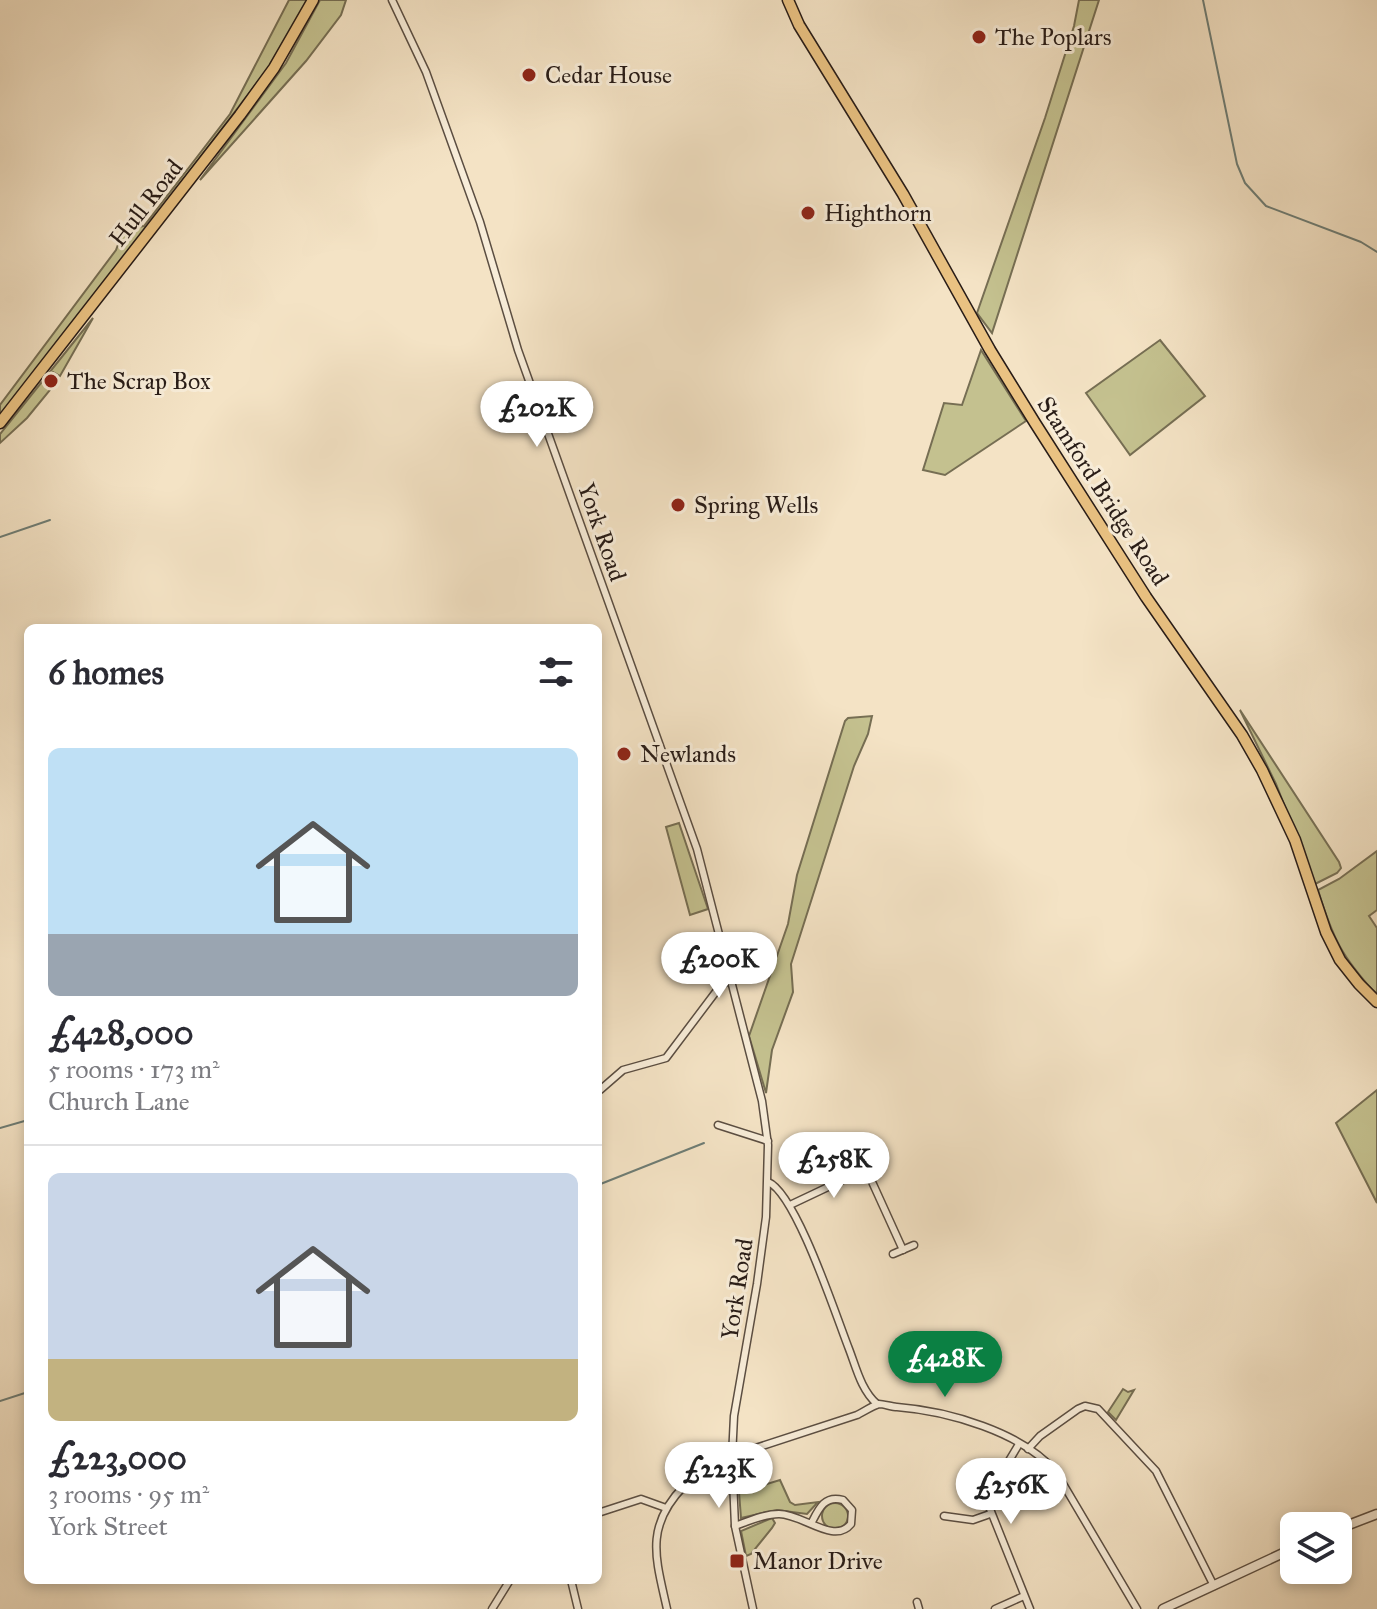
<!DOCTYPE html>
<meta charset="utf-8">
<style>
:root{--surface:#fff;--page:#f2f2f3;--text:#2b2b33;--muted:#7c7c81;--line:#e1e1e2;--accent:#0b8043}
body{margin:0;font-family:"IM FELL Great Primer",serif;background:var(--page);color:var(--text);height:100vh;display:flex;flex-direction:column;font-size:30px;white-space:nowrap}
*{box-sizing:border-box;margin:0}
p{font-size:26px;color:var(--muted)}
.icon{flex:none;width:44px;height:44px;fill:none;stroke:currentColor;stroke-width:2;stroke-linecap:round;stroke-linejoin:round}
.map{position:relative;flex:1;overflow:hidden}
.drawer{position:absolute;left:24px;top:624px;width:578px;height:960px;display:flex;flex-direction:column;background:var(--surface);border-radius:12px;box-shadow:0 4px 12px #0003}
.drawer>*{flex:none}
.tools{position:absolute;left:1280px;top:1512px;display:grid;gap:16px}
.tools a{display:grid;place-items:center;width:72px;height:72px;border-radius:12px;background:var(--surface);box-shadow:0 4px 12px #0003;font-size:40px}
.price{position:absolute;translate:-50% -68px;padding:0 18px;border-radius:28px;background:#fff;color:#222;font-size:26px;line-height:52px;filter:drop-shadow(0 2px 4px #0008)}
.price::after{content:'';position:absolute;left:50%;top:48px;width:24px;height:18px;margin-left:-12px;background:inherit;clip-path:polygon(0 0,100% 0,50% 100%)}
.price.current{background:var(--accent);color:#fff}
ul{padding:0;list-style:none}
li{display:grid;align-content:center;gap:16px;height:424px;padding:0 24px}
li+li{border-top:2px solid var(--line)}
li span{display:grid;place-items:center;height:248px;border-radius:12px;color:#555}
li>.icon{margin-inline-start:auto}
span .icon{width:144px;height:144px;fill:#fffc;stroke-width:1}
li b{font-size:34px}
h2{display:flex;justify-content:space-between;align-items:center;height:96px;padding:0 24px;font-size:34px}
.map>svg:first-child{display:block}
.green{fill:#c4c18f;stroke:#766e53;stroke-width:2}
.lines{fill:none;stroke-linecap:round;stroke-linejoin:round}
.stream{stroke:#6e7d75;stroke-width:2}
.minor-casing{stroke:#5b4e42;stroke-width:9}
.tertiary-casing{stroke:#5b4e42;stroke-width:11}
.trunk-casing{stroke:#281c17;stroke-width:13}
.minor{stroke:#f8edd9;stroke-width:6}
.tertiary{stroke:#f8edd9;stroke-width:8}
.trunk{stroke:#eac282;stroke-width:10}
.poi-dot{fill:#8f2418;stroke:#f8edd9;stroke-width:3}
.labels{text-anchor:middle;stroke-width:6;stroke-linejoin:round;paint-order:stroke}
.poi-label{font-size:24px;fill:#281c17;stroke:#f8edd9;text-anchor:start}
.street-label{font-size:24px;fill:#281c17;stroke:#f8edd9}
</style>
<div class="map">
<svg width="1377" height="1609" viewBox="0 0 1377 1609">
<rect width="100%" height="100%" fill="#f4e3c5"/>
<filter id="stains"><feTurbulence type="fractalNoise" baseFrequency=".0025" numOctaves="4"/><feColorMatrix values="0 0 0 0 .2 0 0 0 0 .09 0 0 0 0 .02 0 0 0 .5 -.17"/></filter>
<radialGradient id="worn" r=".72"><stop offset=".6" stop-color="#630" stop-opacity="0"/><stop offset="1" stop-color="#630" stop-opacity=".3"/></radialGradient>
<g class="green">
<path d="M289,0H309L273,62L0,419V405L116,250L124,229L144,226L230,114Z"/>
<path d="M320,0H346L341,15L306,61L200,180L286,63Z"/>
<path d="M1079,0H1099L992,333L977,313L1045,118L1074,26Z"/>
<path d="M93,318L60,376L53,372L44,385L50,390L27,418L0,443V434Z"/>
<path d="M1160,340L1205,396L1130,455L1086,393Z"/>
<path d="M981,350L1026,421L945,475L923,470L944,403L962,405Z"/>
<path d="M1240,710L1339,862L1341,868L1337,873L1315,884L1276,784Z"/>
<path d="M872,716L868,734L854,766L791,964L793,992L772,1050L766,1093L749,1036L788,924L797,875L845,721L848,718Z"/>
<path d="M679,823L708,909L690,915L666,827Z"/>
<path d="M1377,851V910L1369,916L1377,928V995C1342,957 1333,939 1318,890L1339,879Z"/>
<path d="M1377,1090V1203L1336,1123Z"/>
<path d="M1123,1389L1128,1392L1134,1390L1116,1420L1108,1412Z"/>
<path d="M744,1456L757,1487L780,1480L790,1502L795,1505L818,1502L807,1514L777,1510L741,1518L737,1466L739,1460Z"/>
<circle cx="835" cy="1516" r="13"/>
<path d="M772,1518L775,1523L772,1528L751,1554L746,1556L741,1531Z"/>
</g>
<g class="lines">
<g class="stream">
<path d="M1203,0L1237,164L1245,183L1266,206L1361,242L1377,252"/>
<path d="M0,537L50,520"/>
<path d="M0,1128L28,1120"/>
<path d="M598,1185L704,1143"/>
<path d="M0,1401L28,1392"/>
</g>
<defs>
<g id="minor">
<path d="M392,0L426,72L480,222L518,350L697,849L762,1101L768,1145L766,1217L757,1284L734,1416L732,1457L735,1526L753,1609"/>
<path d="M600,1090L623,1070L666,1058L721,985L730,980"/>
<path d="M718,1125L768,1141"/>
<path d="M853,1140L903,1250"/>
<path d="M768,1182C796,1193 836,1316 849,1349C856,1367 861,1390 877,1404"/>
<path d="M790,1205L866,1169"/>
<path d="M893,1254L914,1245"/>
<path d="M1019,1444L986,1499L1030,1609"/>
<path d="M1028,1449L1040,1436L1078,1409L1085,1406L1098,1409L1156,1471L1214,1586"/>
<path d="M598,1513L641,1499L666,1508"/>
<path d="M944,1516L973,1520L990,1514"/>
<path d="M735,1526C749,1521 764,1514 779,1514C803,1514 834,1545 851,1524L852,1510L843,1500C825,1495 819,1508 812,1522"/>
<path d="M571,1580L578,1609"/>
<path d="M917,1602L919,1609"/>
<path d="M492,1609L510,1580"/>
<path d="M667,1609C656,1559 644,1527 684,1486C693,1477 701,1467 713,1462L857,1415C863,1412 874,1405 879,1404C884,1404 892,1407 897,1407C948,1411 1022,1432 1056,1472L1137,1609"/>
<path d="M995,1609L1024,1596"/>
</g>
<g id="tertiary">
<path d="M1338,1529L1377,1514"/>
<path d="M1163,1609L1294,1548"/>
</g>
<g id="trunk">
<path d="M788,0L799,25L903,194L990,350L1035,423L1146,597L1242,735L1262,770L1295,840L1326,932L1340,960L1359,984L1377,1002"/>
<path d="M0,423L240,115L274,68L313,0"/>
</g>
</defs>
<use href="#minor" class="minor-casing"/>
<use href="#tertiary" class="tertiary-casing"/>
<use href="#trunk" class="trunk-casing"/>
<use href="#minor" class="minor"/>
<use href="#tertiary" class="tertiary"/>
<use href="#trunk" class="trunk"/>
</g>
<g class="poi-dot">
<circle cx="979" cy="37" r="8"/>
<circle cx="529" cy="75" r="8"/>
<circle cx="808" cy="213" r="8"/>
<circle cx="51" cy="381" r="8"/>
<circle cx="678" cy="505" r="8"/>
<circle cx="624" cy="754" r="8"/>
<rect x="729" y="1553" width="16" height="16" rx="4"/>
</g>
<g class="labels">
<g class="poi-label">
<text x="995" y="45">The Poplars</text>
<text x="545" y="83">Cedar House</text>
<text x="824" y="221">Highthorn</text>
<text x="67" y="389">The Scrap Box</text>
<text x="694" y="513">Spring Wells</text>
<text x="640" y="762">Newlands</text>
<text x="753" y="1569">Manor Drive</text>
</g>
<g class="street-label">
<text transform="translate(146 203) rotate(-52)" y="8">Hull Road</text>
<text transform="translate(1103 491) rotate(57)" y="8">Stamford Bridge Road</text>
<text transform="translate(602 532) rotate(71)" y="8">York Road</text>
<text transform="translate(737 1289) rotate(-81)" y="8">York Road</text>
</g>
</g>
<rect width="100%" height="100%" filter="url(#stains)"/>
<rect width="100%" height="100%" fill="url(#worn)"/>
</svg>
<div class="tools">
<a><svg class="icon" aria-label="layers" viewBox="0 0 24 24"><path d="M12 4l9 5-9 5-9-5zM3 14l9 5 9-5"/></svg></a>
</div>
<b class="price" style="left:537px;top:449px">£202K</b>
<b class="price" style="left:719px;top:1000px">£200K</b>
<b class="price" style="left:834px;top:1200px">£258K</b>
<b class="price current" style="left:945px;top:1399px">£428K</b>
<b class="price" style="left:719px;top:1510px">£223K</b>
<b class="price" style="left:1011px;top:1526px">£256K</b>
<section class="drawer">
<h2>6 homes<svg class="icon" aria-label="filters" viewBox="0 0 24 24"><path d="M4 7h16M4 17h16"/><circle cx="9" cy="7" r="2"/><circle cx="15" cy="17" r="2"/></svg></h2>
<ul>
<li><span style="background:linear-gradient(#bfe0f5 75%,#9aa5b1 0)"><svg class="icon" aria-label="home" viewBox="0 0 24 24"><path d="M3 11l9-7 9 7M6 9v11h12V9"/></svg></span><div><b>£428,000</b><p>5 rooms · 173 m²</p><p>Church Lane</p></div></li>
<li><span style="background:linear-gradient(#c9d6e8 75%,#c2b280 0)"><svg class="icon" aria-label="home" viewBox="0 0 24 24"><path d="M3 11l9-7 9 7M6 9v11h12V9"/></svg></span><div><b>£223,000</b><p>3 rooms · 95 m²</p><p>York Street</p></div></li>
</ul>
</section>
</div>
